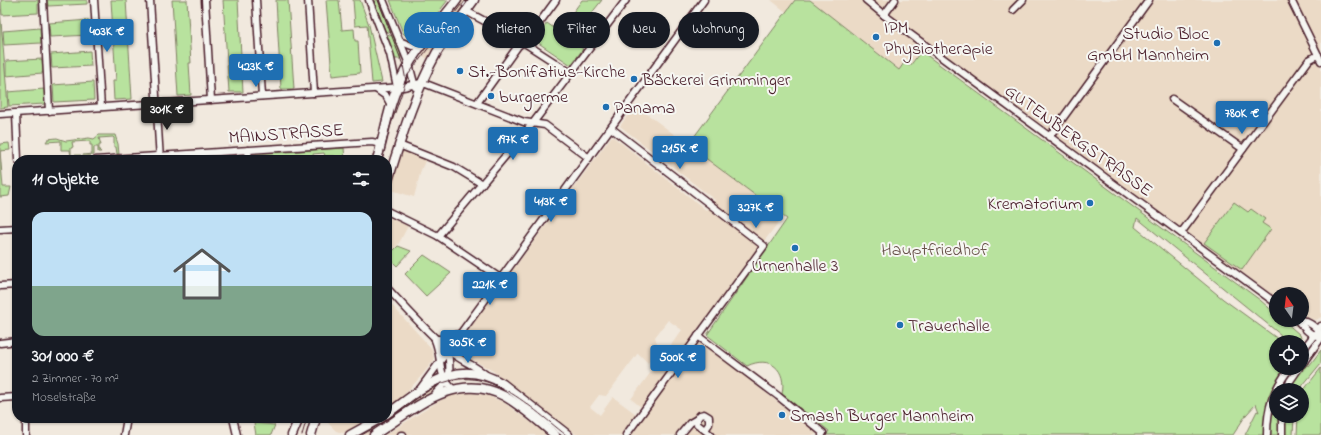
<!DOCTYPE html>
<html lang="de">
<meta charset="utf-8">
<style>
:root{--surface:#171b24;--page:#20242c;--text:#f1f3f6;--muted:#9ea1a6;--accent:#1f6fb2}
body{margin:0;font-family:"Indie Flower",sans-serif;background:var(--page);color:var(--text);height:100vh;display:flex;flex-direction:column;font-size:15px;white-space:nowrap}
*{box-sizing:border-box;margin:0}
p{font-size:13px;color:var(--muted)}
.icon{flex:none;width:22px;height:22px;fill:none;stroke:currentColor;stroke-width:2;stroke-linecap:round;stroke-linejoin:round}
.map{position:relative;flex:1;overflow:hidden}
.details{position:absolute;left:12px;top:155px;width:380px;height:268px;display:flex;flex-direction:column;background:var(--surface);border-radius:16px;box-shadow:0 1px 3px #0004}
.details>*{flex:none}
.guide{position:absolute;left:404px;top:12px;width:380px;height:36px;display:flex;gap:8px}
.needle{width:26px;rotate:346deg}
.buttons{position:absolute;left:1269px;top:287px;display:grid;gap:8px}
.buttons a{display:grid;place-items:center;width:40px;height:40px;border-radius:50%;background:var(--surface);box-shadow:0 1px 3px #0004;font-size:20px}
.price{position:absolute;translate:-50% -34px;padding:0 9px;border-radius:4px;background:var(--accent);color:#fff;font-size:13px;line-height:26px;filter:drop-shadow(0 1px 2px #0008)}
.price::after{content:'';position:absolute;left:50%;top:24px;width:12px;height:9px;margin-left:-6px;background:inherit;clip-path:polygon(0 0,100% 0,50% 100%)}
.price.on{background:#222;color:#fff}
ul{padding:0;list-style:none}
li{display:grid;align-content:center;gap:8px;height:212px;padding:0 20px}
li span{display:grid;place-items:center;height:124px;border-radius:12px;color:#555}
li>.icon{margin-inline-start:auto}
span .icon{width:72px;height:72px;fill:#fffc;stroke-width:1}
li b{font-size:17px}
h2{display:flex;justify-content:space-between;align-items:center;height:48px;padding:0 20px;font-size:17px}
.chip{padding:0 14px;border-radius:18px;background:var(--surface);box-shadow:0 1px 3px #0004;font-size:14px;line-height:36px}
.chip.on{background:var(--accent);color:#fff}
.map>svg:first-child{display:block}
.built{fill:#ebdac6;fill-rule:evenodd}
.green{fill:#b8e29e;stroke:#818064;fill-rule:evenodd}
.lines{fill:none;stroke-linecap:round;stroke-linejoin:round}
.minor-casing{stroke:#4a1f2b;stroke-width:9}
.major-casing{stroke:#4a1f2b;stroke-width:11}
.minor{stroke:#f6f6f2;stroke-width:6}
.major{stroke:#f6f6f2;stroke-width:8}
.tram{stroke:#4a1f2b;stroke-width:1}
.rail-casing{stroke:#4a1f2b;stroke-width:3}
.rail{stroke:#f6f6f2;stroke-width:1.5;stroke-dasharray:4.5;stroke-linecap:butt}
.poi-dot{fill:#1f6fb2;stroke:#f6f6f2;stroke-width:1.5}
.labels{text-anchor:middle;stroke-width:4;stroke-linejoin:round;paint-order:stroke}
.poi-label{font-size:18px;fill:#4a1f2b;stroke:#f6f6f2;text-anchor:start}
.street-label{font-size:18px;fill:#4a1f2b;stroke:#f6f6f2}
.park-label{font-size:18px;fill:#665048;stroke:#f6f6f2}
</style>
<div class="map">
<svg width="1321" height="435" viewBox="0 0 1321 435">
<rect width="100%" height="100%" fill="#f1e9de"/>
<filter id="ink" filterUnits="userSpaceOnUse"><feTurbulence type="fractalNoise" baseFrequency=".025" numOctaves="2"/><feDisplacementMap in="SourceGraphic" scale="8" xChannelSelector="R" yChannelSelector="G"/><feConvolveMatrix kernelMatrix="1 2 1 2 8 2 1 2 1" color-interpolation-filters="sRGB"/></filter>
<g filter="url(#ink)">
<g class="built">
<path d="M461,0H470L430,60L420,54Z"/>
<path d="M771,0H795L786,12Z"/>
<path d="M810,0H861L923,48L909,66L899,70Z"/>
<path d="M872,0H1321V317L1316,320L1308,318L1302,314V294H1276V297L1274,296L894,17Z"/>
<path d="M635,105L783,216L693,336L817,433L815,435H577L493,371L457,351L472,325L612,136L706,210L715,200L620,126ZM668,320L682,330L631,399L641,407L636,414L613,397L600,415L590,407L599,395L606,396L638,353L648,363L659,349L655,337Z"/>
<path d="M400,148L426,159L421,170L414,197L388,189Z"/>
<path d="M387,217L408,226L398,245L393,249L387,247Z"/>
<path d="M387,300L432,349L434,360L423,374L401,398L387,407Z"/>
<path d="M438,384V387L434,391L419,400L382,426L369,435H360L387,418L416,396Z"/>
<path d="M470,393L486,395L503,402L541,430L546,435H385L441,400L450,396Z"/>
<path d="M326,418H371L364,423L343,433L336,431L327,422Z"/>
</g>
<g class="green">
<path d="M1,0H38V13L2,15Z"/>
<path d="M47,0H87V4L48,6Z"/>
<path d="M111,0H126L132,99L114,100L113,81H116Z"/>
<path d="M172,0H187L191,63H189L191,95L178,96Z"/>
<path d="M223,0H238L243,92H229Z"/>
<path d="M276,0H288L294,89H281Z"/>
<path d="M326,0H339L342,30L354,29L355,41H358L360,73L332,76Z"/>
<path d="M353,0H360L369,25L382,82L372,83L367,25L355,26Z"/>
<path d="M374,0H378L391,33L385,31Z"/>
<path d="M390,0H448L429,24L422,29L414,40H410L403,33Z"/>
<path d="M582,0H602L583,24L571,15Z"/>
<path d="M795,0H810L899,70L904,63L910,66L921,51L1260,300L1276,314V320H1283L1300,335L1305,352L1316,339L1305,354L1309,366L1321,350V363L1303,385L1300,390H1276V416H1294L1293,435H1245L1257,411L1259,412L1256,404L1246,415L1233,435H826L829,431L782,394C787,369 770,355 747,366L707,335L787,219L688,145ZM1137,218L1281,335L1278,339L1223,299L1135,227ZM1276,342H1302V368H1276Z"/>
<path d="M0,9L8,107L0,108Z"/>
<path d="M89,20L90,35L50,37L49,23Z"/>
<path d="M547,23L583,49L571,65L534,40Z"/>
<path d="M40,28L41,43L4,45L3,31Z"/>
<path d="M387,34L395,37L402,54H400L401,59H394L391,48L386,39L388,38Z"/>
<path d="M90,51L91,66L52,68L51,54Z"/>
<path d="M42,59L43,73L6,76V61Z"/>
<path d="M93,82L94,100L54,102L53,85Z"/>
<path d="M44,89L45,104L9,106L8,92Z"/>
<path d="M99,135H115L118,144L119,154H117L116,147H114V138L113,137L99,138L101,145H99V150L101,152H98V147H94V155L83,156V155L92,154V145H90V141L72,142L73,147L71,148V155H81V156L71,157L70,150H61V141L46,142L48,139L57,138L66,141L89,138L94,139Z"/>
<path d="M9,143L10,150L0,151L3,187H11L9,196L0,197V144Z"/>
<path d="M344,148L345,160H336L335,156H325L324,153L313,154L314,160H307V158L294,160H254V154Z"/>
<path d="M1234,202L1248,212L1251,209L1265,219L1262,223L1271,229L1242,270L1204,243Z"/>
<path d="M398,246L411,251L397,266L387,256V248L394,250Z"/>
<path d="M424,255L451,273L426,296L405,274Z"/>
<path d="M1321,368V435H1297L1298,416H1302V395L1303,391Z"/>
<path d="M254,423L275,425L271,435H256Z"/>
</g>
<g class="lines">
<defs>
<g id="minor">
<path d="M43,0L49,111"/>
<path d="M94,0L101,107"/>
<path d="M150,0L160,160"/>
<path d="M205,0L211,100"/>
<path d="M256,0L262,96"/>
<path d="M308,0L314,93"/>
<path d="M369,0L390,54L397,87"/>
<path d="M383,0L409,64L415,87"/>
<path d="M866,0L884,15L1276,303"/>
<path d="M1291,0L1321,61"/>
<path d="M1013,10L1023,0"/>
<path d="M466,11L523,42L571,73"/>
<path d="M884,15L895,0"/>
<path d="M399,41L412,46L423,45"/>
<path d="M376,89L386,96L391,105"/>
<path d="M1172,99L1243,149"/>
<path d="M477,103L518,46L529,37L556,0"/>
<path d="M0,114L357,90L403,87L421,83L426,84L524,122L545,125L589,158"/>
<path d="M16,114L18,160"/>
<path d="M611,128L764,246L626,435"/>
<path d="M1049,137L1149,0"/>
<path d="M399,145L454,167L482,184"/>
<path d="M248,150L249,160"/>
<path d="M96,160L372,142L381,144"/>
<path d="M387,211L438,236L500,278"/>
<path d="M0,229L17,228"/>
<path d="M1181,233L1309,60L1318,55"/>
<path d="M438,236L533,123L626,0"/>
<path d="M0,286L17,285"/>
<path d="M387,288C407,309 426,331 448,350C460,361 476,365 487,376"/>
<path d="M1297,320C1303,326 1309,335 1317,336"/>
<path d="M1302,320C1309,323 1316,326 1320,333"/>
<path d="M698,336L778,396L823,433L822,435"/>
<path d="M435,339H444L459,334"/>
<path d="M435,340C443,359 436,374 453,389"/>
<path d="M0,343L17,341"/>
<path d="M1302,351L1321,326"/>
<path d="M1302,364L1321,338"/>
<path d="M420,389L704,0"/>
<path d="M1287,390L1290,381L1299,368"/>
<path d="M433,397C436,392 440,389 444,385C452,375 449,363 448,350"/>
<path d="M0,398L17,397"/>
<path d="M1282,416V435"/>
<path d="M26,418V435"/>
<path d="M233,418L237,435"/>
<path d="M705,430L709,424V417L704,414L700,415L697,419V424L711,435"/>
<path d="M124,435L127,418"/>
<path d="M401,435H403"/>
<path d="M680,435L690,423L697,419"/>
<path d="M1267,435C1267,407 1273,390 1290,368"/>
</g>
<g id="major">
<path d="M377,160C385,132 389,101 403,75C415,50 440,22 457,0"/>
<path d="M387,184C401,139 414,94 437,52C448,34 462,17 474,0"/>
<path d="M387,414C424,388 456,355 503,384L568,435"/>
<path d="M292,435L299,418"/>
<path d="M311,435L316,418"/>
<path d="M350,435L381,418"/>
<path d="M374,435C413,410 455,370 504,396C522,406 539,422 555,435"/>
</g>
</defs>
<use href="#minor" class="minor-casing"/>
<use href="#major" class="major-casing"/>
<use href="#minor" class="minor"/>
<use href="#major" class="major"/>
<g class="tram">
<path d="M378,0L403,65L406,81"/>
<path d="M382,160L389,130L408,75L461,5"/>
<path d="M302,435L307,418"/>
<path d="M362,435C374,428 386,420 397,412C408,404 418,395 430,389C484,358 526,404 566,435"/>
</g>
<defs>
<path id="rail" d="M463,6L467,0"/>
</defs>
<use href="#rail" class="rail-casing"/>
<use href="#rail" class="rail"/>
</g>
</g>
<g class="poi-dot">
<circle cx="876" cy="37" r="4"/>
<circle cx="1217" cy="43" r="4"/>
<circle cx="460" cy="71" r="4"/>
<circle cx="634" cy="79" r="4"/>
<circle cx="491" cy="96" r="4"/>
<circle cx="606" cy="107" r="4"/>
<circle cx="1090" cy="203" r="4"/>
<circle cx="795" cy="248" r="4"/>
<circle cx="900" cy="325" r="4"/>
<circle cx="782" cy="415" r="4"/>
</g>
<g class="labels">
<g class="poi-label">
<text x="884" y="33">IPM<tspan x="884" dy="21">Physiotherapie</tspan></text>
<text x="1209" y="39" text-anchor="end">Studio Bloc<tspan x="1209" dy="21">GmbH Mannheim</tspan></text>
<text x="468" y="77">St.-Bonifatius-Kirche</text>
<text x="642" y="85">Bäckerei Grimminger</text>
<text x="499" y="102">burgerme</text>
<text x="614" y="113">Panama</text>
<text x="1082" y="209" text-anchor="end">Krematorium</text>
<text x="795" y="271" text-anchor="middle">Urnenhalle 3</text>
<text x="908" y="331">Trauerhalle</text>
<text x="790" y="421">Smash Burger Mannheim</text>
</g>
<g class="street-label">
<text transform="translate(286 133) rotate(-4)" y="6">MAINSTRASSE</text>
<text transform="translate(1079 140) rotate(36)" y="6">GUTENBERGSTRASSE</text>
</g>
<g class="park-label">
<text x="935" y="255">Hauptfriedhof</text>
</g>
</g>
</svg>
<div class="buttons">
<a><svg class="needle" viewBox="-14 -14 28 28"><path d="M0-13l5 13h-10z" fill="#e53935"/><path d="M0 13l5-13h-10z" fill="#9ea1a6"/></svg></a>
<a><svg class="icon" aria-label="locate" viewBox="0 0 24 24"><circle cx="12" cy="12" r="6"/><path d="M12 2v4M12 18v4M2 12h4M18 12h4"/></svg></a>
<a><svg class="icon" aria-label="layers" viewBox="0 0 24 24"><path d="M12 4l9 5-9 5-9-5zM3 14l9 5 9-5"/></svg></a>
</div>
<b class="price" style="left:107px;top:53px">403K €</b>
<b class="price" style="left:256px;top:88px">423K €</b>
<b class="price on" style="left:167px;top:131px">301K €</b>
<b class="price" style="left:1242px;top:135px">780K €</b>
<b class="price" style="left:513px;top:161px">197K €</b>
<b class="price" style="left:680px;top:170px">215K €</b>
<b class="price" style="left:551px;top:223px">413K €</b>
<b class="price" style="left:756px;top:229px">327K €</b>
<b class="price" style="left:490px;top:306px">221K €</b>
<b class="price" style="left:468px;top:364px">305K €</b>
<b class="price" style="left:678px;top:379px">500K €</b>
<div class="guide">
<a class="chip on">Kaufen</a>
<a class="chip">Mieten</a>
<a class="chip">Filter</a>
<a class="chip">Neu</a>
<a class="chip">Wohnung</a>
</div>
<section class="details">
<h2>11 Objekte<svg class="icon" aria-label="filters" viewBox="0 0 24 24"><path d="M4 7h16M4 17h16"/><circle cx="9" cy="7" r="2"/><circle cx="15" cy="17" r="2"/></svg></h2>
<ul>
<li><span style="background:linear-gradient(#bfe0f5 60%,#7fa58c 0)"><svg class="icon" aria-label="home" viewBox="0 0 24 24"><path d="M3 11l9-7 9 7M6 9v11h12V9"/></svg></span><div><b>301 000 €</b><p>2 Zimmer · 70 m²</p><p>Moselstraße</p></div></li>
</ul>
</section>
</div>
